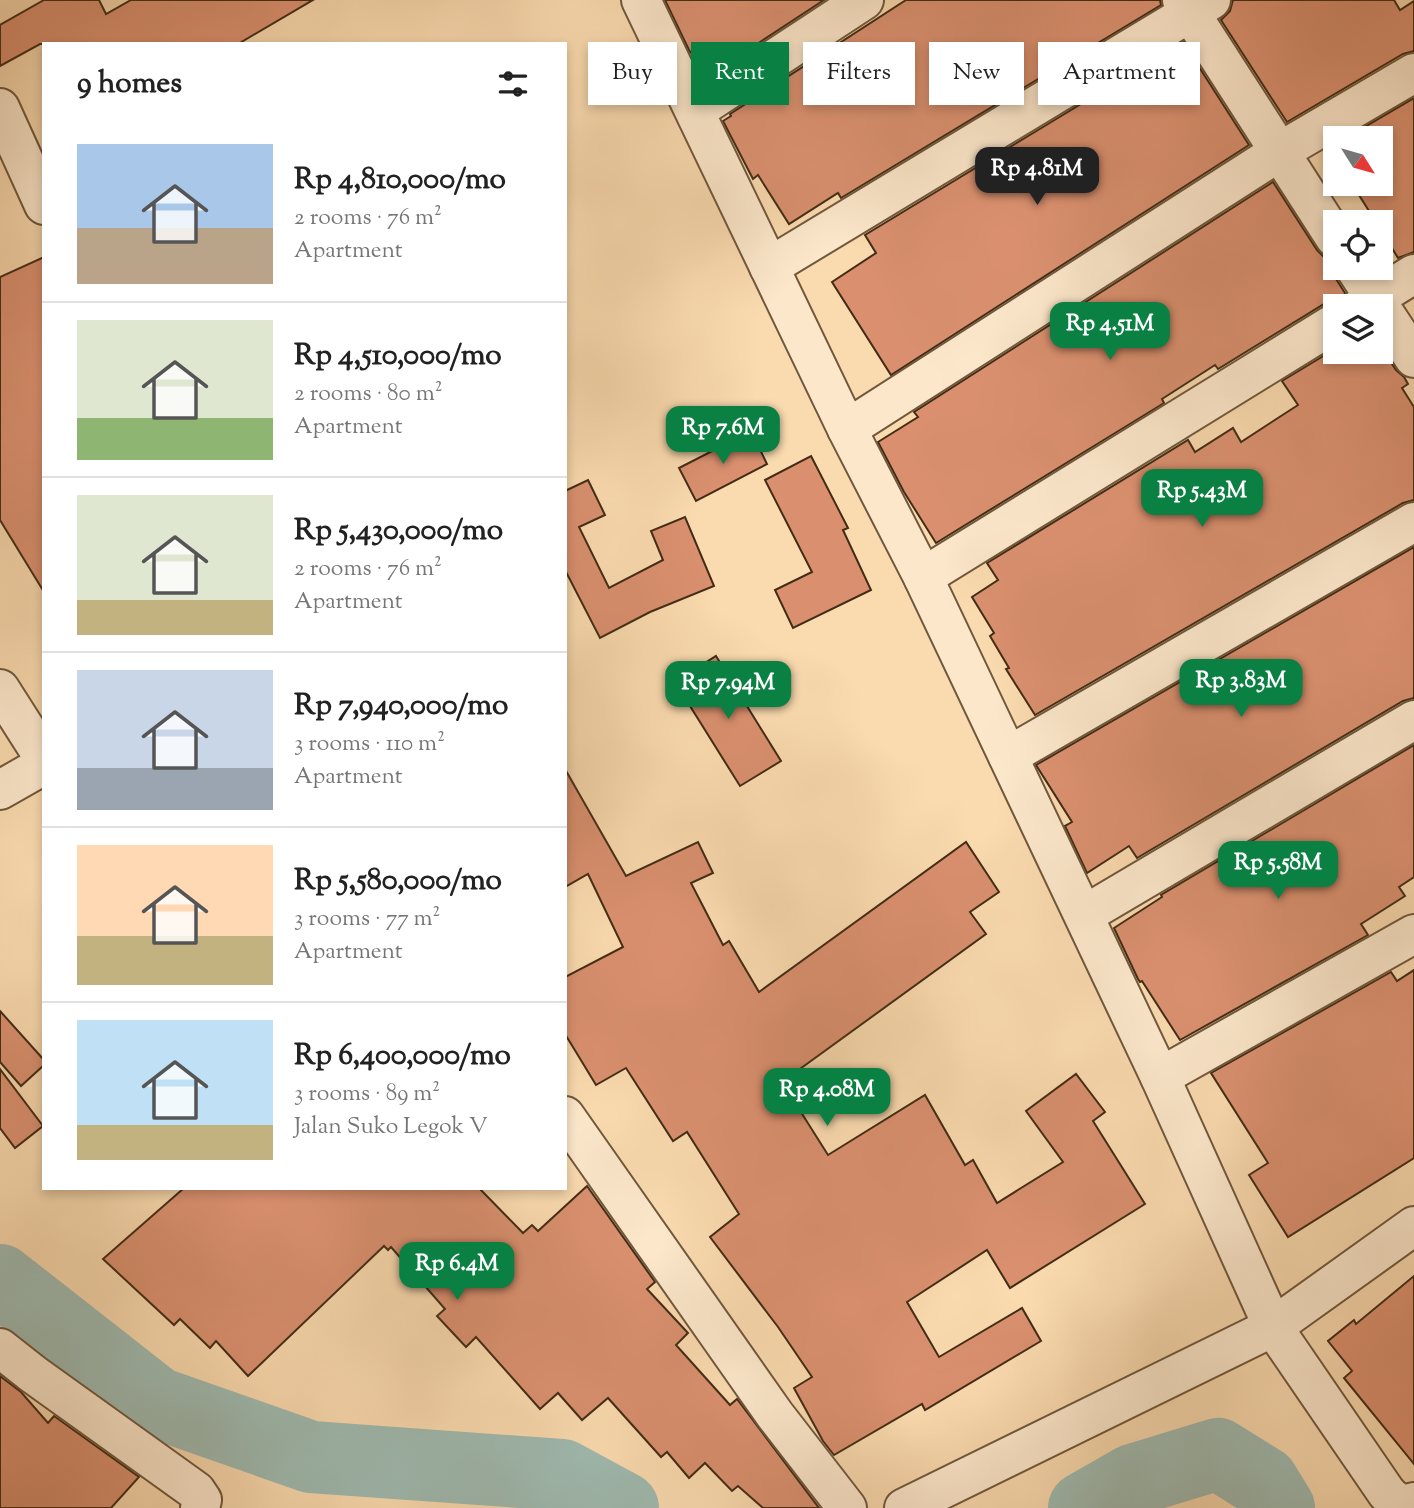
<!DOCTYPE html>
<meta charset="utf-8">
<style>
:root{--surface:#fff;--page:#f2f2f2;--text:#222;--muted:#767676;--line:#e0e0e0;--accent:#0b8043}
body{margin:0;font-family:"Sorts Mill Goudy",serif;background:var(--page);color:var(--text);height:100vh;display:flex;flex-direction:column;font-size:26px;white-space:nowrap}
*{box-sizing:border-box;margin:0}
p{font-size:23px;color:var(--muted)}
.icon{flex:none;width:38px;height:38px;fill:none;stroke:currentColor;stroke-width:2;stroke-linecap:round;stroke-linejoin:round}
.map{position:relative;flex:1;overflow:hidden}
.sheet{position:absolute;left:42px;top:42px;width:525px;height:1148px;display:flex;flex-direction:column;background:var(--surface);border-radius:0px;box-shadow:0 4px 10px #0003}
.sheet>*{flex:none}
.hud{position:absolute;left:588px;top:42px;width:665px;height:63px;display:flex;gap:14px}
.needle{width:46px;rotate:127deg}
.controls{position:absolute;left:1323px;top:126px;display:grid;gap:14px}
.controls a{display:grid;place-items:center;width:70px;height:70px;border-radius:0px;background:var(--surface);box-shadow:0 4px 10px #0003;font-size:35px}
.price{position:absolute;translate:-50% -60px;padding:0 16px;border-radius:14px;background:var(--accent);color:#fff;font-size:23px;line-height:46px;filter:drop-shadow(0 2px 4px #0008)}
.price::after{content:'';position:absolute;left:50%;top:42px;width:21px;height:16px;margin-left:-10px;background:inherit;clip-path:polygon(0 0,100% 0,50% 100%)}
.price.active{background:#222;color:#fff}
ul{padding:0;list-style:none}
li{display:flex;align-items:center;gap:21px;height:175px;padding:0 35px}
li+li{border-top:2px solid var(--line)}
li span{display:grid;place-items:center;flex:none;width:196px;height:140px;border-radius:0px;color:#555}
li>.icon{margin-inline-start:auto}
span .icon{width:84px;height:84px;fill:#fffc;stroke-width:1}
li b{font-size:30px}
h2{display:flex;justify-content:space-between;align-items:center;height:84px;padding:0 35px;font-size:30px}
.pill{padding:0 24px;border-radius:0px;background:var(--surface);box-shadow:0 4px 10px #0003;font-size:24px;line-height:63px}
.pill.active{background:var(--accent);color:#fff}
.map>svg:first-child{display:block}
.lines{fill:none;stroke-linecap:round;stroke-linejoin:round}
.river{stroke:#9fbab0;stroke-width:72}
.building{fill:#da906f;stroke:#422c16;stroke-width:2}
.street-casing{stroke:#70583c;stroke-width:42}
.street{stroke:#fce7cb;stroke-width:38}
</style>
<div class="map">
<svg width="1414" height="1508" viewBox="0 0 1414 1508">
<rect width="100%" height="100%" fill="#fadaaf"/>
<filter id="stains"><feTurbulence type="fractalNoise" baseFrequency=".00286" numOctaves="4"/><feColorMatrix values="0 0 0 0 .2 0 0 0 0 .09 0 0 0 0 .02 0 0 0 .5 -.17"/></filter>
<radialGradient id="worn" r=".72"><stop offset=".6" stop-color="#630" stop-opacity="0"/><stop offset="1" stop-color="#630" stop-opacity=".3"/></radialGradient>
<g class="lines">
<g class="river">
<path d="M0,1280L157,1403L311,1457L562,1475L623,1508"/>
<path d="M1084,1508L1133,1480L1218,1454L1263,1482L1279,1508"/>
</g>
</g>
<g class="building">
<path d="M44,0H99L106,14L131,0H313L238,44H40L0,66V25Z"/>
<path d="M665,0H824L707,77L689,50Z"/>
<path d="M906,0H1160L1161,5L841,198L838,193L789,224L758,175L753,179L723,121L731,116L730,114Z"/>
<path d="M1233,0H1394L1400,10L1414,1V51L1403,54L1287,122L1221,20L1230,11Z"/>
<path d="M1183,42L1249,145L891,375L832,282L876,253L865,235Z"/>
<path d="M1414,98V252L1398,258L1381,230V222H1376L1352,184H1381V138H1346Z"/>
<path d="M1273,182L1317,250L1324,257L1328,258L1334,267L1336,279L1345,293L1341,303L1334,301L1324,304L1218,369L1215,365L1162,399L1164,403L936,543L904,492L878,442L918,417L914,412Z"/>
<path d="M44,257V592L0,520V277Z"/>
<path d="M1381,347L1396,370L1404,377L1408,384L1402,388L1414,407V500L1403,503L1035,715L1006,669L1009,668L990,636L994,633L972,597L998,580L987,563L1188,440L1195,452L1233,428L1241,442L1298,405L1282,381L1335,349V352H1381Z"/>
<path d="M751,431L767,464L696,501L679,468Z"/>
<path d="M811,456L848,528L843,530L871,590L793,628L775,590L812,572L765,480Z"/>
<path d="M588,480L605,515L579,527L609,588L663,560L651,531L685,517L714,586L650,612L600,638L565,570V491Z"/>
<path d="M1414,547V698L1403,701L1137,858L1129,846L1087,873L1065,826L1072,822L1036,765Z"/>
<path d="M716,656L781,761L740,786L675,682Z"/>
<path d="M1414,745V877L1399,887L1405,896L1361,924L1368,935L1180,1040L1142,981L1140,982L1138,979L1114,928L1162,897L1161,895Z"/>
<path d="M565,769L626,876L698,842L713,873L691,883L723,945L729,941L759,992L966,842L999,892L970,912L986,934L782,1082L828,1155L925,1095L965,1165L973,1160L997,1203L1063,1162L1026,1111L1076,1074L1105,1112L1093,1121L1145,1204L1010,1288L987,1250L907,1302L939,1357L1022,1308L1041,1341L925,1410L922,1404L834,1455L823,1441L794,1388L812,1377L778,1327L710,1237L739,1214L687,1132L673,1141L626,1068L596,1085L565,1034V977L623,947L588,874L565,887Z"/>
<path d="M1414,970V1158L1288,1237L1249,1175L1268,1163L1211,1073L1391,972L1397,981Z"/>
<path d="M0,1011L44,1060V1065L21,1086L0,1062Z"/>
<path d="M0,1069L43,1126L15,1148L0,1128Z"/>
<path d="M587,1186L655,1282L647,1289L688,1333L676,1345L730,1405L737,1399L819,1508H763L738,1486L732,1491L705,1463L689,1478L667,1452L661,1457L608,1398L582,1420L558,1393L540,1409L476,1337L466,1347L437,1316L445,1309L391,1247L388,1250L384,1246L248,1376L216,1341L210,1348L180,1319L174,1325L103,1259L184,1188H479L523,1233L532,1225L538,1231Z"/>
<path d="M1414,1276V1464L1344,1378L1352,1371L1328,1341L1354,1320L1356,1324Z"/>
<path d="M0,1376L21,1392L48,1423L54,1416L139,1477L111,1508H0Z"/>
</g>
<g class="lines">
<defs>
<g id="street">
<path d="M641,0L847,429L923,577L1160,1077L1273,1327L1386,1492C1393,1501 1402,1506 1414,1502"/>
<path d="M1182,0L1335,238"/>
<path d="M0,108L44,205"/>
<path d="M695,111L864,0"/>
<path d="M769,267L1211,0"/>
<path d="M1355,268L1380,306"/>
<path d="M1362,306L1414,274"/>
<path d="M1381,308L1414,358"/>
<path d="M847,429L1279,152L1414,73"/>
<path d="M923,577L1335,323"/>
<path d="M0,689L44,758"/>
<path d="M1008,756L1414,522"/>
<path d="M0,790L44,765"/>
<path d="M1084,915L1414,720"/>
<path d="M1160,1077L1414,934"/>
<path d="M565,1116L775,1415L847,1508"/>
<path d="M0,1348L33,1374L196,1491L202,1500L200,1508"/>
<path d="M904,1508L1273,1327L1414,1226"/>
</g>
</defs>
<use href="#street" class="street-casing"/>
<use href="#street" class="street"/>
</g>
<rect width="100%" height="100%" filter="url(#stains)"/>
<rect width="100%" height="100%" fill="url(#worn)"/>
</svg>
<div class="controls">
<a><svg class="needle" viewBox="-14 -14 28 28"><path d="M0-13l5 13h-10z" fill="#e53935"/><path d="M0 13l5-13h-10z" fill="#767676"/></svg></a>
<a><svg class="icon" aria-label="locate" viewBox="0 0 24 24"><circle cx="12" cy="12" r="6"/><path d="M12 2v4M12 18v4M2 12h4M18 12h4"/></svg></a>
<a><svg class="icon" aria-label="layers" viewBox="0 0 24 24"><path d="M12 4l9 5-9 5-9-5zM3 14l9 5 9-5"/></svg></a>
</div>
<b class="price active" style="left:1037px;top:207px">Rp 4.81M</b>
<b class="price" style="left:1110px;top:362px">Rp 4.51M</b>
<b class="price" style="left:723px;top:466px">Rp 7.6M</b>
<b class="price" style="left:1202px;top:529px">Rp 5.43M</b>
<b class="price" style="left:1241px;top:719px">Rp 3.83M</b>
<b class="price" style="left:728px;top:721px">Rp 7.94M</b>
<b class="price" style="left:1278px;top:901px">Rp 5.58M</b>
<b class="price" style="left:827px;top:1128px">Rp 4.08M</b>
<b class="price" style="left:457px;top:1302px">Rp 6.4M</b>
<div class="hud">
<a class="pill">Buy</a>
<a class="pill active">Rent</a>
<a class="pill">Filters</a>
<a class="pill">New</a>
<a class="pill">Apartment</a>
</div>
<section class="sheet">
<h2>9 homes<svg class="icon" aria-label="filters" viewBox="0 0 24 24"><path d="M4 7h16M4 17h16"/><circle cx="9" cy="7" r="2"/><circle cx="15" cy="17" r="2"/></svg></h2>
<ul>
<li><span style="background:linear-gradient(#a9c7e8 60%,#b9a48a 0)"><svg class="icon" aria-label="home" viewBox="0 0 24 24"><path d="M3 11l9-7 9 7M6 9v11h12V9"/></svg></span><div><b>Rp 4,810,000/mo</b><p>2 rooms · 76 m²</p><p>Apartment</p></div></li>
<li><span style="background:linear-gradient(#dfe7d0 70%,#8fb573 0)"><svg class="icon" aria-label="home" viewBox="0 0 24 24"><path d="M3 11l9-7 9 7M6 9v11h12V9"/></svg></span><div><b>Rp 4,510,000/mo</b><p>2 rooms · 80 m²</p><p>Apartment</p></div></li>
<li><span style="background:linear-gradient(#dfe7d0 75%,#c2b280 0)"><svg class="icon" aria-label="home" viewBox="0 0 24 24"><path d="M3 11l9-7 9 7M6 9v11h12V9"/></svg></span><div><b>Rp 5,430,000/mo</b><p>2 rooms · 76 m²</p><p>Apartment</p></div></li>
<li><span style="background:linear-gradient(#c9d6e8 70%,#9aa5b1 0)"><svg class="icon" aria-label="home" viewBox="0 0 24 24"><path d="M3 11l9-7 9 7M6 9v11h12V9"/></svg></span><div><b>Rp 7,940,000/mo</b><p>3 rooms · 110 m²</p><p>Apartment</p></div></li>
<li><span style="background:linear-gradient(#ffd9b3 65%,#c2b280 0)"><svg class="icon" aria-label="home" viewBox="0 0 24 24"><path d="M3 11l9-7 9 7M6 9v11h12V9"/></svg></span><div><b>Rp 5,580,000/mo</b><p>3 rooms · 77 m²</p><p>Apartment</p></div></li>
<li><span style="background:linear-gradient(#bfe0f5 75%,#c2b280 0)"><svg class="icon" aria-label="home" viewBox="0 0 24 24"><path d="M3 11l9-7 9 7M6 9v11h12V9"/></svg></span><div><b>Rp 6,400,000/mo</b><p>3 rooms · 89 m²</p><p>Jalan Suko Legok V</p></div></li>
</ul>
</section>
</div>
